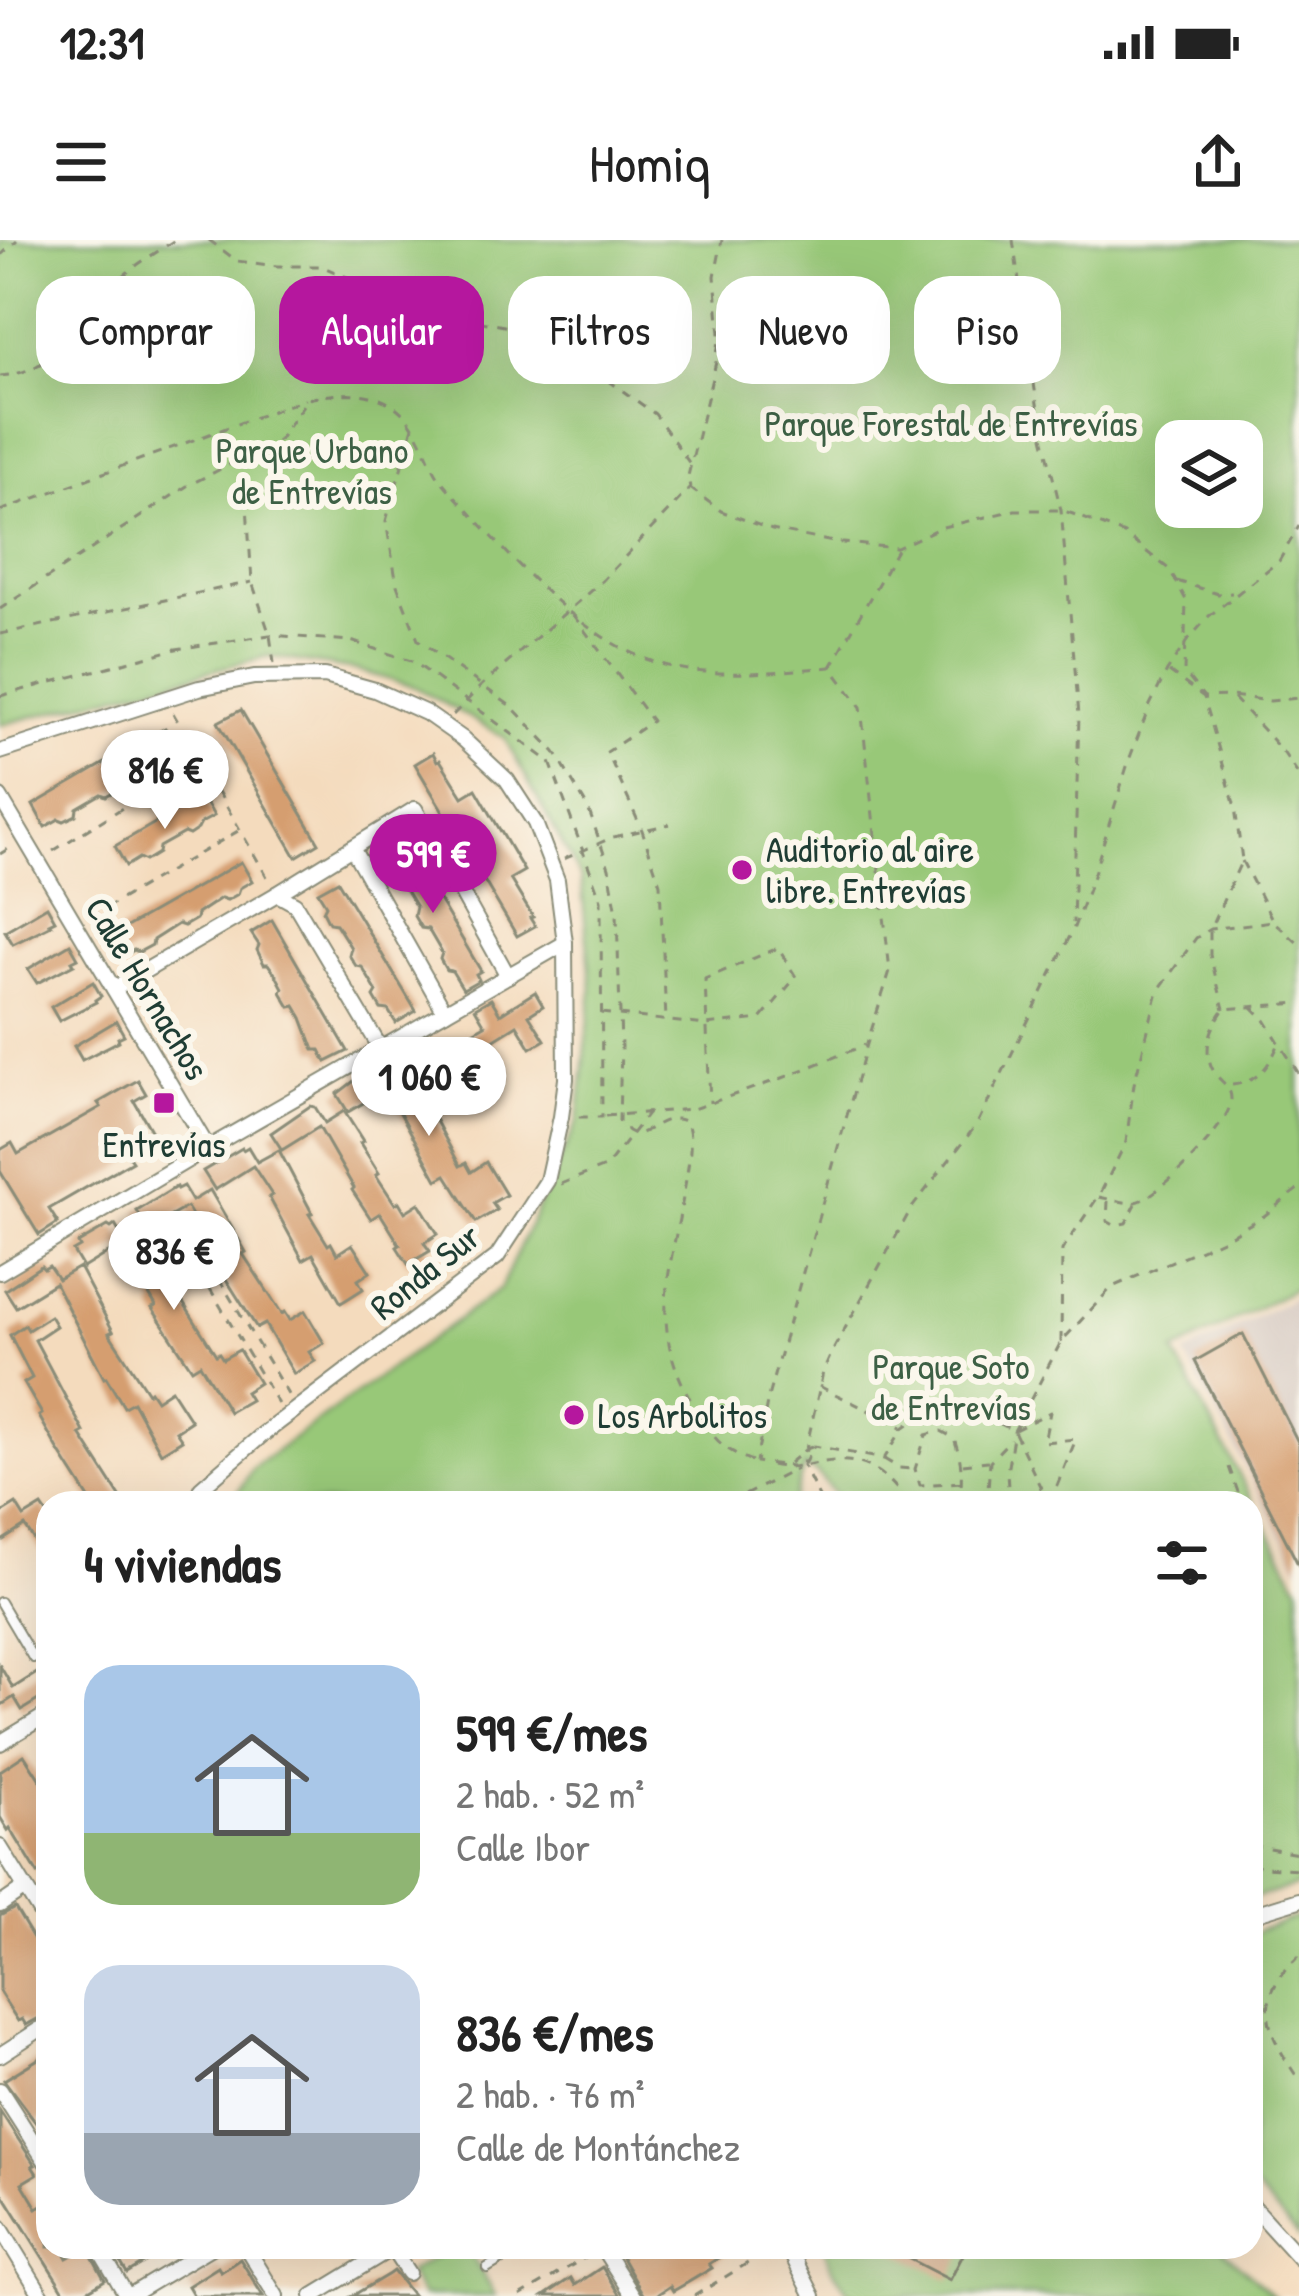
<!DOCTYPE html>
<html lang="es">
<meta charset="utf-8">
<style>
:root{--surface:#fff;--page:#f6f6f6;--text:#222;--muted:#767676;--accent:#b5179e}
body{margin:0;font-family:"Patrick Hand",sans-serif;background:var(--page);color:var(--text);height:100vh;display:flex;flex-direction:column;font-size:45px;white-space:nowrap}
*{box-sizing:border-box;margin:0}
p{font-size:39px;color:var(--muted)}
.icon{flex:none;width:66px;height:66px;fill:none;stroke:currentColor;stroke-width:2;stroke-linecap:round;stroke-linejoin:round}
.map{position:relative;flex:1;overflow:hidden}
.side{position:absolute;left:36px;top:1251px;width:1227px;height:768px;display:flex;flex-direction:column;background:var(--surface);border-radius:36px;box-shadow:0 12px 48px #0002}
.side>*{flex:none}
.banner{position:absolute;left:36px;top:36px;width:1227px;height:108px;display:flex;gap:24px}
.fabs{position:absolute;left:1155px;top:180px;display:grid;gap:24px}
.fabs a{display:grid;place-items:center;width:108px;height:108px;border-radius:24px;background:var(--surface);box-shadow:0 12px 48px #0002;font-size:60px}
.price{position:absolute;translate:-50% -102px;padding:0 27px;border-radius:42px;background:#fff;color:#222;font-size:39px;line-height:78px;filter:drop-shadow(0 3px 6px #0008)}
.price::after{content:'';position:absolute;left:50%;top:72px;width:36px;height:27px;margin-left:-18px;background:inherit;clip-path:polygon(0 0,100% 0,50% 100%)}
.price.current{background:var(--accent);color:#fff}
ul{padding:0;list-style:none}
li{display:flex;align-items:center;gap:36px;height:300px;padding:0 48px}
li span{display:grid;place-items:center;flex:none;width:336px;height:240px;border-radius:36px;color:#555}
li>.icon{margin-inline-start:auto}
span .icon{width:144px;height:144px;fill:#fffc;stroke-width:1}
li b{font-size:51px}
h2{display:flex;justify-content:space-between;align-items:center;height:144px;padding:0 48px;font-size:51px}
.pill{padding:0 42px;border-radius:36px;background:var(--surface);box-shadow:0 12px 48px #0002;font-size:42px;line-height:108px}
.pill.current{background:var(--accent);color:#fff}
.status{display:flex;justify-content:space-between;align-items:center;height:84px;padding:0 60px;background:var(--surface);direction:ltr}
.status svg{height:33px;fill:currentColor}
header{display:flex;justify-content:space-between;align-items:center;height:156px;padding:0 48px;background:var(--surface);font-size:54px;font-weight:600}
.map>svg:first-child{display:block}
.industrial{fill:#cfc1ba}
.green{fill:#98c878;stroke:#5c8256;stroke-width:3;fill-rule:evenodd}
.building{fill:#d59e6f}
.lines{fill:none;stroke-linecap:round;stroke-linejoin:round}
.lane-casing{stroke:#8a8c78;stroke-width:12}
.street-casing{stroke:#8a8c78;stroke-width:18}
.path{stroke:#8a8c78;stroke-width:3;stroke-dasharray:9 9;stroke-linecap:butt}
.lane{stroke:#fff;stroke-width:8}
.street{stroke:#fff;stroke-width:14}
.poi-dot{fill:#b5179e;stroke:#fbf7ec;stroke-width:4.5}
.labels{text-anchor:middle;stroke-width:12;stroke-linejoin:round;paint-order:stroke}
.park-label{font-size:36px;fill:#3d6045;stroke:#fbf7ec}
.poi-label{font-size:36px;fill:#1f3d34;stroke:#fbf7ec;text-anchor:start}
.street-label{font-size:36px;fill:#1f3d34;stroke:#fbf7ec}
</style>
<div class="status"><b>12:31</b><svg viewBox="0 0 49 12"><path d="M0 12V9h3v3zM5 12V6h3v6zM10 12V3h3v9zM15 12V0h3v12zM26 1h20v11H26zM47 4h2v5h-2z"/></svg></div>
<header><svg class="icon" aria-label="menu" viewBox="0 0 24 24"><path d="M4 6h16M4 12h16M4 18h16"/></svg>Homiq<svg class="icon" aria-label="share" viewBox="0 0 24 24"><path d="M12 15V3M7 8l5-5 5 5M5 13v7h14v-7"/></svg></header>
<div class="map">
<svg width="1299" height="2056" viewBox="0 0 1299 2056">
<rect width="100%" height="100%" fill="#fbf7ec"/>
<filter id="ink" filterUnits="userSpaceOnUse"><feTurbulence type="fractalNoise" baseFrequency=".00833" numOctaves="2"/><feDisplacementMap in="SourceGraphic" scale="24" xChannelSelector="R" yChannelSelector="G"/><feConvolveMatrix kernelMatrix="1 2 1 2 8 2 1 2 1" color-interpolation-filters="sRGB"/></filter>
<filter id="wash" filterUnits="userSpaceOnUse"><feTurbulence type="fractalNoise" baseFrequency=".004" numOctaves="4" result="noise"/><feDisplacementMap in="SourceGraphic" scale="48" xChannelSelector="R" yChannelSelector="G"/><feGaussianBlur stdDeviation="2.7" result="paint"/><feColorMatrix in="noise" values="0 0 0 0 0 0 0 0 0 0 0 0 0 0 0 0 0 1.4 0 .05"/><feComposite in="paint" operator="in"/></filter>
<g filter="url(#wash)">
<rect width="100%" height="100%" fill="#f4dbbd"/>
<path class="industrial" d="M1299,1055V1329L1184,1114Z"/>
<g class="green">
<path d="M0,0H1299V1046L1174,1112L1299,1347V1645L1251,1659V1263H842L817,1233L804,1226L793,1261L790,1263H231L253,1228L500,1049L578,881L592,751L581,638L504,497L415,447L356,430L268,416L0,485ZM1176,201H1242V267H1176Z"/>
<path d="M1299,1677V1997L1251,1943V1698L1259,1690Z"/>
<path d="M451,2007H466L496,2056H422L408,2033Z"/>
<path d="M824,2007H1220L1274,2056H851L831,2026Z"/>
</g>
<g id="blocks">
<g class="building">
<path d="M241,470L319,603L296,617L218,482Z"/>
<path d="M165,488L178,509L164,517L162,525L150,531L146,529L120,544L118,549L106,556L101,554L77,568L76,575L64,581L59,579L45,587L33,565Z"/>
<path d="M433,513L437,521L440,520L463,557L476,549L524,631L510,639L533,677L530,678L535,686L517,696L415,524Z"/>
<path d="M202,556L214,576L201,583L198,589L189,595L184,593L159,607L158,613L145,621L139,618L126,626L115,606Z"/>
<path d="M405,602L481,731L476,734L479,740L463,749L452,731L446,730L440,719L442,713L428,689L421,688L414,676L416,667L402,644L396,643L389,631L392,626L384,614Z"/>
<path d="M241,622L252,641L240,648L238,654L227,660L221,658L197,674L196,679L184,686L178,684L153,700L152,705L139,712L134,710L121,718L109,697Z"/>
<path d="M338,641L416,771L396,783L388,770L381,769L374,757L377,752L362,727L356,726L349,715L351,708L336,684L329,683L323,671L326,665L318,652Z"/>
<path d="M47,666L55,680L49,683L51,685L13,704L5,691Z"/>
<path d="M272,680L348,811L326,822L320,810H314L302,778L295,766L290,767L281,752L283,748L276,735L268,724H264L257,710L259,705L251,693Z"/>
<path d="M70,704L78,718L72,721L74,724L37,743L28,729Z"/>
<path d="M93,742L101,756L95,760L96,762L59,781L51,767Z"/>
<path d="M535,752L543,766L529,775L545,800L531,808L517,785L480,808L471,793L485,785L475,768L491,759L500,774Z"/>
<path d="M116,781L124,795L118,798L119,801L82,820L74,806Z"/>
<path d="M382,828L392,843L410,832L430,862L427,864L460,926L466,923L471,932L486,922L506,955L492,963L497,970L476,982L446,935L437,940L387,849L348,872L337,854L354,841Z"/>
<path d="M138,840L146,854L134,861L156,899L128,915L132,921L49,969L58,983L39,995L0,931V910L12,903L18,914L101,867L98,863Z"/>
<path d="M310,866L315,867L325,883L344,871L363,901L360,903L379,933L376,935L395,964L399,962L405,972L419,963L438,994L424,1003L430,1011L408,1024L397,1007L400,1005L380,973L371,979L352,950L354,948L319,887L282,910L271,893Z"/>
<path d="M248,907L257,922L279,910L312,973L309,974L328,1005L331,1003L337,1014L352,1004L370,1032L358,1040L363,1049L341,1063L313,1014L303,1020L269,957L272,955L253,926L215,950L203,931L242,908L243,910Z"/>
<path d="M183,946L192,961L210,950L246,1012L243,1014L282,1074L285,1072L290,1080L305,1071L324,1103L309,1112L315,1121L294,1134L265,1084L257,1088L219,1028L222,1027L187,967L148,989L137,971L176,947L177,949Z"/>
<path d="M115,985L124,1000L144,988L163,1019L160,1021L177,1053L216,1115L219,1113L223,1119L239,1110L259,1143L245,1152L250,1160L229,1172L200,1124L192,1129L152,1068L156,1066L120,1005L83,1028L73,1011L80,1007L78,1003L108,986L111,988Z"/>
<path d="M41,1026L44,1029L49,1026L58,1039L79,1027L113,1091L109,1093L148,1153L150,1151L156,1160L171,1150L191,1181L176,1191L182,1200L161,1213L133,1162L124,1167L106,1137L104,1138L55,1043L16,1067L5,1050Z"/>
<path d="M50,1076L56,1086L35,1100L84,1192L80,1194L124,1263H92L57,1208L39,1176L42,1174L24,1143L32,1138L10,1095L25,1085L28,1090Z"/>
<path d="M1243,1094L1299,1204V1326L1195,1121Z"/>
<path d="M16,1264L24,1277L42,1266L48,1275V1322L25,1286L0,1302V1274Z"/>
<path d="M0,1426L13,1448L48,1426V1454L22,1470L14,1457L0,1466Z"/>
<path d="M24,1515L48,1552V1628L38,1634L10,1588L8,1590L0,1577V1531Z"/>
<path d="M15,1668L48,1723V1773L26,1785L22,1779L18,1781L0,1753V1676Z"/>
<path d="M48,1813V1875L36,1883L4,1840Z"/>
<path d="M0,1871L35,1925L32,1926L37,1934L22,1943L37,1968L48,1962V2007H61L67,2018L87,2007L105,2040L87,2051L91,2056H67L0,1949Z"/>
<path d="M111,2007H170L127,2033Z"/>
<path d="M626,2007H735L709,2024L712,2028L687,2043L673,2051L670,2046L655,2056H644L621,2016L629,2012Z"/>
<path d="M886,2007H967L950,2040Z"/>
<path d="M240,2019L263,2056H194L188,2046L218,2027L221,2032Z"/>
<path d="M602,2027L620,2056H544L571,2038L575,2045Z"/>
<path d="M393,2031L413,2056H352L389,2034Z"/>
</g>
</g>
</g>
<g filter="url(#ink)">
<use href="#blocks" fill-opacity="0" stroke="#8a8c78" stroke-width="3"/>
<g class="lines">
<defs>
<g id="lane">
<path d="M0,1362L33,1418"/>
<path d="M487,2028L522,2007"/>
</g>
<g id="street">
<path d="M0,512L199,448L254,437L325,436L375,450L426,473L463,499L507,540L535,583L557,640L565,703L566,839L561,877L547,941L497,1017L262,1195L201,1248L195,1263"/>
<path d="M0,557L208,908"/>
<path d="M352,608L445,772"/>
<path d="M277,654L415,569L508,736"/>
<path d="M114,749L277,654L295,664L381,809"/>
<path d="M0,1032L208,908L565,703"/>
<path d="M0,1503L48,1474"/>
<path d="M0,1607L48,1685"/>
<path d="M0,1665L25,1648"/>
<path d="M1251,1679L1260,1672L1299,1660"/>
<path d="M0,1815L48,1784"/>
<path d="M0,1850L48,1925"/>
<path d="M1251,1965L1299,2018"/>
<path d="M0,1987L42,2056"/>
<path d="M98,2007L127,2056"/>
<path d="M246,2007L276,2056"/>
<path d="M391,2007L408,2033"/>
<path d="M602,2007L633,2056"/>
<path d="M788,2007L813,2056"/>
<path d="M129,2056L211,2007"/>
<path d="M313,2056L392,2008"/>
</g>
</defs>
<use href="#lane" class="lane-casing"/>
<use href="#street" class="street-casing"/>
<g class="path">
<path d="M209,0L237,21L278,26H321L448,80H470L510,87L549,110L587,125L655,174L690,224"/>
<path d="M1013,0L1040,184L1061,270L1079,475L1073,683"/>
<path d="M0,16L17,0"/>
<path d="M0,136C56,133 81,83 114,45C130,27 155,14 175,0"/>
<path d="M413,187L386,281L397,345L418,400L512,467L555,512L588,568L609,628L617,673L621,807L619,881L628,891L636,895C654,889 668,872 687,882C694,904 688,924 685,946C671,1033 645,1086 696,1169C715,1200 720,1209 755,1222"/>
<path d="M244,220L252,342L270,395L274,423"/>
<path d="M690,248L721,271L772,290L833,302L897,308L939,288L1015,270H1061L1073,274L1124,294L1170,330L1186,360L1184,432L1204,457L1235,567L1242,620L1210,689V715L1224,769"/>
<path d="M0,271L305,159"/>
<path d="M1177,341L1218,354L1232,353"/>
<path d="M0,369L187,246L280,199L307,159C333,154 361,149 387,162C416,176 423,211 438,236C448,250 463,264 474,277C520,327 578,392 641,417C702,442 767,432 831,427L861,467L890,731L867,804L768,1157L756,1222L792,1226"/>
<path d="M573,375L652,481L607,512L642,590L660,644L666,780"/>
<path d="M0,394L252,342"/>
<path d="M831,427L897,310"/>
<path d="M1169,432L1204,457L1232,456L1270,461L1299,458"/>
<path d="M0,456L176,409L270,395L351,401L414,422L550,522L601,660L602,877H575"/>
<path d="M1234,458L1283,512L1299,536"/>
<path d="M173,473L270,642"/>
<path d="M453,475L482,445L603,340L690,248L688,236L716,122L720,93L715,36L722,0"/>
<path d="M53,611L198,521"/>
<path d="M0,614L13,606"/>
<path d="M564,619L613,597L670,584"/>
<path d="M1242,621L1273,681L1299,704"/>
<path d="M90,677L238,591"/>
<path d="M1252,767L1265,780L1299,834"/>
<path d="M601,773L706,785L761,779L796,737L778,708L705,739L710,863"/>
<path d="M1232,845C1258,842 1269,827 1279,803"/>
<path d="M605,876L693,869L780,839L865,805"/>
<path d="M561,944L607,926L648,873"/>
<path d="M1099,957C1110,959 1125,964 1136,962C1159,957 1230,884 1231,861C1232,845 1220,843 1213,830C1202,809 1211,787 1224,769L1299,763"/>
<path d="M1108,961L1107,981L1114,985L1126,983L1136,964"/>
<path d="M182,977L290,1158"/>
<path d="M154,1002L173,991L178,994L279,1166"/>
<path d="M1061,1102L1062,1010L1100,954L1126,902L1134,844L1158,751L1196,698L1210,689L1273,681"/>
<path d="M819,1146L902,1187"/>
<path d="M1015,1190L1050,1172L1044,1202L1076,1199L1050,1263"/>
<path d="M812,1207L806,1209L803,1225L822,1263"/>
<path d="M884,1219L899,1228L913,1229"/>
<path d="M789,1223L806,1209L823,1132L832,1112L911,969L977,884L1073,690L1094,633L1129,520L1150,465L1167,431L1187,401L1209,376L1279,321L1299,286"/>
<path d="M804,1224L814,1206L884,1219L903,1188L929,1169L975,1170L1014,1191L1048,1263"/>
<path d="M963,1224L988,1221"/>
<path d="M771,1225C787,1229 802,1226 818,1223C861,1215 883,1228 908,1263"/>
<path d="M1229,1227L1242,1263"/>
<path d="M729,1263L796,1229"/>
<path d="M960,1263C962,1235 963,1225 954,1198L941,1191L926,1195L915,1229L920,1245L962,1242"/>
<path d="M987,1263L990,1221L1011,1199"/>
<path d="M1009,1263L1007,1232L1014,1191L1061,1102L1112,1047L1224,999L1264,976L1299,948"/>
<path d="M1251,1325V1345"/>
<path d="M1251,1476L1262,1492L1254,1502L1251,1499"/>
<path d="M1251,1605L1299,1613"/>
<path d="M1251,1623L1263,1627L1299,1629"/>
<path d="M1299,1716C1250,1762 1267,1792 1299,1840"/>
<path d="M520,2056L591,2014"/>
<path d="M694,2056L774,2007"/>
</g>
<use href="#lane" class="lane"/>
<use href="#street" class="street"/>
</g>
</g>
<g class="poi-dot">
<circle cx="742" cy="630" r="12"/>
<rect x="152" y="851" width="24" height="24" rx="6"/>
<circle cx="574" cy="1175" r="12"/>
</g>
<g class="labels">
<g class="park-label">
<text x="951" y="196">Parque Forestal de Entrevías</text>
<text x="312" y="223">Parque Urbano<tspan x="312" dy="41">de Entrevías</tspan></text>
<text x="951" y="1139">Parque Soto<tspan x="951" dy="41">de Entrevías</tspan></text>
</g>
<g class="poi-label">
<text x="766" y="622">Auditorio al aire<tspan x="766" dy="41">libre. Entrevías</tspan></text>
<text x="164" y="917" text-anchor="middle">Entrevías</text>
<text x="598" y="1188">Los Arbolitos</text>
</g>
<g class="street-label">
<text transform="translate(148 748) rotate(59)" y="13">Calle Hornachos</text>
<text transform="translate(425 1031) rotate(-39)" y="13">Ronda Sur</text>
</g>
</g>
</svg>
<div class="fabs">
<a><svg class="icon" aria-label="layers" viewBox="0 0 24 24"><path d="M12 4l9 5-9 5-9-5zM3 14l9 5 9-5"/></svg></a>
</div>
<b class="price" style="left:165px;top:592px">816 €</b>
<b class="price current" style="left:433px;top:676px">599 €</b>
<b class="price" style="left:429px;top:899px">1 060 €</b>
<b class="price" style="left:174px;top:1073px">836 €</b>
<div class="banner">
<a class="pill">Comprar</a>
<a class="pill current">Alquilar</a>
<a class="pill">Filtros</a>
<a class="pill">Nuevo</a>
<a class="pill">Piso</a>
</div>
<section class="side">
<h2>4 viviendas<svg class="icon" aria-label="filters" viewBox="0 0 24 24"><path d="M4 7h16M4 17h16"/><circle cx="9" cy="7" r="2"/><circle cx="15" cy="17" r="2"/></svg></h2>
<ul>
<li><span style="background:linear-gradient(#a9c7e8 70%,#8fb573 0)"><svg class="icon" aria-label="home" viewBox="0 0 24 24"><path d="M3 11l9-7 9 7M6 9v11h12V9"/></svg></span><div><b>599 €/mes</b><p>2 hab. · 52 m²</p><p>Calle Ibor</p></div></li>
<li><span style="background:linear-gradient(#c9d6e8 70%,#9aa5b1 0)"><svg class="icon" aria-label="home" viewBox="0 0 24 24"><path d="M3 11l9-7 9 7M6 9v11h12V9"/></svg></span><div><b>836 €/mes</b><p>2 hab. · 76 m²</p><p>Calle de Montánchez</p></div></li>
</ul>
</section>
</div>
